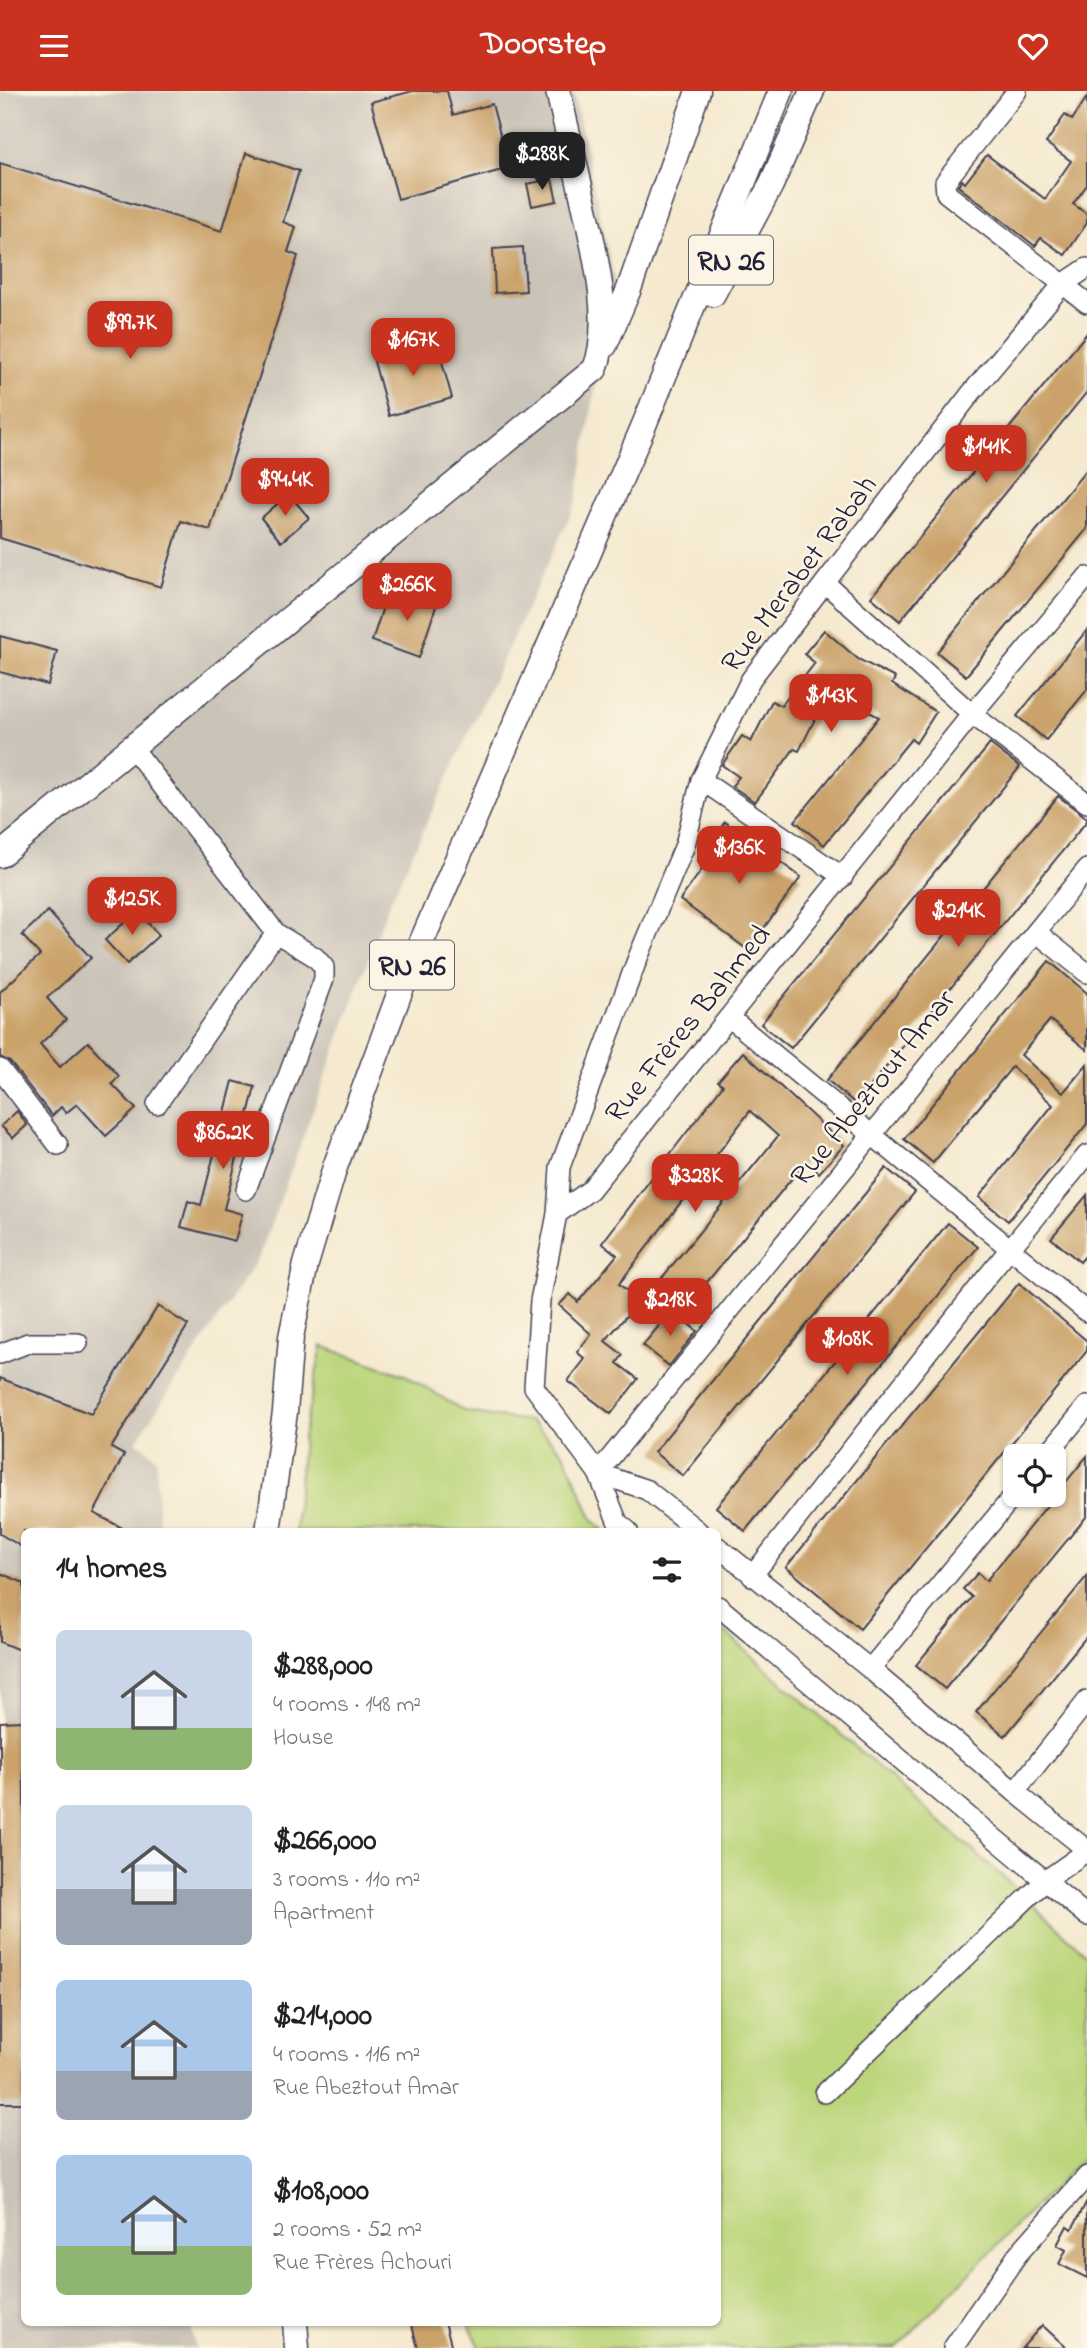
<!DOCTYPE html>
<meta charset="utf-8">
<style>
:root{--surface:#fff;--page:#f6f6f6;--text:#222;--muted:#767676;--accent:#c8321e}
body{margin:0;font-family:"Indie Flower",sans-serif;background:var(--page);color:var(--text);height:100vh;display:flex;flex-direction:column;font-size:26px;white-space:nowrap}
*{box-sizing:border-box;margin:0}
p{font-size:23px;color:var(--muted)}
.icon{flex:none;width:38px;height:38px;fill:none;stroke:currentColor;stroke-width:2;stroke-linecap:round;stroke-linejoin:round}
.map{position:relative;flex:1;overflow:hidden}
.details{position:absolute;left:21px;top:1437px;width:700px;height:798px;display:flex;flex-direction:column;background:var(--surface);border-radius:10px;box-shadow:0 2px 5px #0004}
.details>*{flex:none}
.fabs{position:absolute;left:1003px;top:1353px;display:grid;gap:14px}
.fabs a{display:grid;place-items:center;width:63px;height:63px;border-radius:10px;background:var(--surface);box-shadow:0 2px 5px #0004;font-size:35px}
.price{position:absolute;translate:-50% -60px;padding:0 16px;border-radius:14px;background:var(--accent);color:#fff;font-size:23px;line-height:46px;filter:drop-shadow(0 2px 4px #0008)}
.price::after{content:'';position:absolute;left:50%;top:42px;width:21px;height:16px;margin-left:-10px;background:inherit;clip-path:polygon(0 0,100% 0,50% 100%)}
.price.active{background:#222;color:#fff}
ul{padding:0;list-style:none}
li{display:flex;align-items:center;gap:21px;height:175px;padding:0 35px}
li span{display:grid;place-items:center;flex:none;width:196px;height:140px;border-radius:10px;color:#555}
li>.icon{margin-inline-start:auto}
span .icon{width:84px;height:84px;fill:#fffc;stroke-width:1}
li b{font-size:30px}
h2{display:flex;justify-content:space-between;align-items:center;height:84px;padding:0 35px;font-size:30px}
header{display:flex;justify-content:space-between;align-items:center;height:91px;padding:0 35px;background:var(--accent);color:#fff;font-size:32px;font-weight:700}
.map>svg:first-child{display:block}
.industrial{fill:#cac3b8}
.green{fill:#bcd67b;stroke:#6f7c5b;stroke-width:2}
.building{fill:#caa26a}
.lines{fill:none;stroke-linecap:round;stroke-linejoin:round}
.minor-casing{stroke:#424051;stroke-width:22}
.major-casing{stroke:#424051;stroke-width:27}
.minor{stroke:#fff;stroke-width:19}
.major{stroke:#fff;stroke-width:24}
.labels{text-anchor:middle;stroke-width:5;stroke-linejoin:round;paint-order:stroke}
.shield{fill:#fcf5e5;stroke:#63616e;stroke-width:2}
.shield-label{font-size:28px;font-weight:bold;fill:#22223b}
.street-label{font-size:30px;fill:#22223b;stroke:#fcf5e5}
</style>
<header><svg class="icon" aria-label="menu" viewBox="0 0 24 24"><path d="M4 6h16M4 12h16M4 18h16"/></svg>Doorstep<svg class="icon" aria-label="heart" viewBox="0 0 24 24"><path d="M12 20l-8-8c-3-5 5-10 8-4 3-6 11-1 8 4z"/></svg></header>
<div class="map">
<svg width="1087" height="2257" viewBox="0 0 1087 2257">
<rect width="100%" height="100%" fill="#fcf5e5"/>
<filter id="ink" filterUnits="userSpaceOnUse"><feTurbulence type="fractalNoise" baseFrequency=".0143" numOctaves="2"/><feDisplacementMap in="SourceGraphic" scale="14" xChannelSelector="R" yChannelSelector="G"/><feConvolveMatrix kernelMatrix="1 2 1 2 8 2 1 2 1" color-interpolation-filters="sRGB"/></filter>
<filter id="wash" filterUnits="userSpaceOnUse"><feTurbulence type="fractalNoise" baseFrequency=".00686" numOctaves="4" result="noise"/><feDisplacementMap in="SourceGraphic" scale="28" xChannelSelector="R" yChannelSelector="G"/><feGaussianBlur stdDeviation="1.57" result="paint"/><feColorMatrix in="noise" values="0 0 0 0 0 0 0 0 0 0 0 0 0 0 0 0 0 1.4 0 .05"/><feComposite in="paint" operator="in"/></filter>
<g filter="url(#wash)">
<rect width="100%" height="100%" fill="#f5e9cf"/>
<path class="industrial" d="M0,0H573L614,187L576,412L388,815L259,1166L136,1350L156,1366L159,1440H24V2231H189L196,2257H0Z"/>
<g class="green">
<path d="M322,1255L407,1285L464,1320L497,1326L531,1330L564,1362L593,1429L605,1440H295L303,1346Z"/>
<path d="M718,1535L1021,1802L1087,1864V2063L896,2257H479L469,2231H718Z"/>
</g>
<g id="blocks">
<g class="building">
<path d="M413,0H447L453,24L492,13L509,77L398,108L371,11Z"/>
<path d="M1087,6V94L1073,113L1087,123V132L1065,164L1041,147L1035,155L958,95L962,89L965,92L987,64L1045,108L1071,70L1046,52L1065,24L1072,29Z"/>
<path d="M246,62L299,80L283,131L296,136L288,161L298,165L210,439L181,430L161,496L0,447V72L222,140Z"/>
<path d="M552,88L557,110L532,115L527,93Z"/>
<path d="M523,156L526,200L495,202L493,158Z"/>
<path d="M1087,242V301L900,530L871,506Z"/>
<path d="M436,249L452,307L389,325L373,267Z"/>
<path d="M1087,378V438L966,585L937,561Z"/>
<path d="M289,403L309,427L281,451L261,427Z"/>
<path d="M408,496L439,506L419,567L372,550L385,510L402,515Z"/>
<path d="M824,539L858,568L895,587L892,593L936,621L916,652L911,648L824,754L795,730L879,626L839,605L822,626L818,622L799,660L794,658L755,711L732,695L739,686L722,674L742,645L751,651L772,610L781,615L815,572L804,563Z"/>
<path d="M1087,539V599L1046,649L1017,625Z"/>
<path d="M0,545L57,560L48,594L0,581Z"/>
<path d="M990,653L1020,676L791,957L761,933Z"/>
<path d="M1058,705L1087,727V730L856,1013L827,989Z"/>
<path d="M725,731L801,786L748,859L680,809L703,777L698,769Z"/>
<path d="M48,820L91,867L47,907L66,929L40,953L60,976L88,951L119,985L112,993L136,1018L106,1045L77,1013L66,1022L61,1016L52,1025L10,971L0,966V901L40,864L22,844Z"/>
<path d="M137,820L159,844L127,873L105,849Z"/>
<path d="M1049,870L1087,902V959L1050,929L1021,964L1063,1002L1087,973V1033L1008,1130L979,1106L1053,1014L1012,976L933,1072L904,1048Z"/>
<path d="M743,961L844,1054L819,1082L806,1070L685,1218L656,1194L778,1045L750,1020L619,1193L639,1210L605,1250L623,1264L617,1272L638,1288L611,1323L568,1290L585,1268L577,1261L591,1243L559,1214L570,1203L578,1211L617,1164L602,1152L723,994L718,990Z"/>
<path d="M233,990L255,996L224,1118L242,1123L235,1150L181,1136L188,1110L201,1114Z"/>
<path d="M17,1020L27,1034L13,1047L1,1035Z"/>
<path d="M886,1077L915,1101L683,1385L654,1361Z"/>
<path d="M1087,1104V1163L1080,1171L1051,1147Z"/>
<path d="M948,1132L978,1156L745,1440L716,1416Z"/>
<path d="M1019,1192L1087,1250V1260L860,1538L786,1476Z"/>
<path d="M158,1215L188,1234L111,1357L124,1364L94,1422L128,1440H24V1457L0,1443V1287L91,1323Z"/>
<path d="M672,1219L697,1240L669,1275L643,1254Z"/>
<path d="M1087,1365V1425L945,1598L916,1574L972,1506L963,1498L978,1482L986,1490Z"/>
<path d="M0,1482L24,1492V1561L0,1551Z"/>
<path d="M1087,1485V1545L1005,1645L976,1621Z"/>
<path d="M22,1630L24,1696V2012H0V1631Z"/>
<path d="M1087,2110V2187L1059,2173L1066,2159L1057,2154L1067,2135L1072,2138Z"/>
<path d="M411,2231H445L452,2257H418Z"/>
<path d="M1042,2234L1067,2257H1022Z"/>
</g>
</g>
</g>
<g filter="url(#ink)">
<use href="#blocks" fill-opacity="0" stroke="#424051" stroke-width="2"/>
<g class="lines">
<defs>
<g id="minor">
<path d="M1017,0L945,91L946,102L1087,212"/>
<path d="M825,492L972,623L1087,712"/>
<path d="M132,656L276,842L315,866L324,876V888L246,1099"/>
<path d="M701,689L843,786"/>
<path d="M1036,841L1087,882"/>
<path d="M730,927L1087,1221"/>
<path d="M0,978L58,1054"/>
<path d="M157,1013L276,842"/>
<path d="M557,1123L560,1076L637,869L685,754L701,689L751,588L972,301L1063,193L1087,177"/>
<path d="M0,1263L28,1252H78"/>
<path d="M1046,1365L1087,1315"/>
<path d="M598,1382L1087,778"/>
<path d="M598,1382L647,1399L698,1440"/>
<path d="M628,1440L618,1432L598,1382L534,1296L540,1210L557,1123L590,1099L972,623L1087,486"/>
<path d="M718,1456L870,1578L1015,1701L1087,1759"/>
<path d="M752,1485L986,1187L1087,1064"/>
<path d="M718,1515L1087,1825"/>
<path d="M870,1578L1015,1403"/>
<path d="M1015,1701L1087,1610"/>
<path d="M825,2002L1046,1789L1087,1760"/>
<path d="M953,2257L1017,2164L1087,2085"/>
</g>
<g id="major">
<path d="M713,203L771,94L812,0"/>
<path d="M605,254L629,198L698,0"/>
<path d="M0,764L595,278C614,230 593,154 582,104C574,70 566,35 558,0"/>
<path d="M268,1440L285,1321L291,1246L306,1173L335,1076L400,901L644,334L781,0"/>
<path d="M295,2231L297,2257"/>
</g>
</defs>
<use href="#minor" class="minor-casing"/>
<use href="#major" class="major-casing"/>
<use href="#minor" class="minor"/>
<use href="#major" class="major"/>
</g>
</g>
<g class="labels">
<g class="shield">
<rect x="689" y="144.5" width="84" height="49" rx="5"/>
<rect x="370" y="849.5" width="84" height="49" rx="5"/>
</g>
<g class="shield-label">
<text x="731" y="179">RN 26</text>
<text x="412" y="884">RN 26</text>
</g>
<g class="street-label">
<text transform="translate(798 482) rotate(-53)" y="10">Rue Merabet Rabah</text>
<text transform="translate(687 932) rotate(-51)" y="10">Rue Frères Bahmed</text>
<text transform="translate(872 996) rotate(-51)" y="10">Rue Abeztout Amar</text>
</g>
</g>
</svg>
<div class="fabs">
<a><svg class="icon" aria-label="locate" viewBox="0 0 24 24"><circle cx="12" cy="12" r="6"/><path d="M12 2v4M12 18v4M2 12h4M18 12h4"/></svg></a>
</div>
<b class="price active" style="left:542px;top:101px">$288K</b>
<b class="price" style="left:130px;top:270px">$99.7K</b>
<b class="price" style="left:413px;top:287px">$167K</b>
<b class="price" style="left:986px;top:394px">$141K</b>
<b class="price" style="left:285px;top:427px">$94.4K</b>
<b class="price" style="left:407px;top:532px">$266K</b>
<b class="price" style="left:831px;top:643px">$143K</b>
<b class="price" style="left:739px;top:795px">$136K</b>
<b class="price" style="left:132px;top:846px">$125K</b>
<b class="price" style="left:958px;top:858px">$214K</b>
<b class="price" style="left:223px;top:1080px">$86.2K</b>
<b class="price" style="left:695px;top:1123px">$328K</b>
<b class="price" style="left:670px;top:1247px">$218K</b>
<b class="price" style="left:847px;top:1286px">$108K</b>
<section class="details">
<h2>14 homes<svg class="icon" aria-label="filters" viewBox="0 0 24 24"><path d="M4 7h16M4 17h16"/><circle cx="9" cy="7" r="2"/><circle cx="15" cy="17" r="2"/></svg></h2>
<ul>
<li><span style="background:linear-gradient(#c9d6e8 70%,#8fb573 0)"><svg class="icon" aria-label="home" viewBox="0 0 24 24"><path d="M3 11l9-7 9 7M6 9v11h12V9"/></svg></span><div><b>$288,000</b><p>4 rooms · 148 m²</p><p>House</p></div></li>
<li><span style="background:linear-gradient(#c9d6e8 60%,#9aa5b1 0)"><svg class="icon" aria-label="home" viewBox="0 0 24 24"><path d="M3 11l9-7 9 7M6 9v11h12V9"/></svg></span><div><b>$266,000</b><p>3 rooms · 110 m²</p><p>Apartment</p></div></li>
<li><span style="background:linear-gradient(#a9c7e8 65%,#9aa5b1 0)"><svg class="icon" aria-label="home" viewBox="0 0 24 24"><path d="M3 11l9-7 9 7M6 9v11h12V9"/></svg></span><div><b>$214,000</b><p>4 rooms · 116 m²</p><p>Rue Abeztout Amar</p></div></li>
<li><span style="background:linear-gradient(#a9c7e8 65%,#8fb573 0)"><svg class="icon" aria-label="home" viewBox="0 0 24 24"><path d="M3 11l9-7 9 7M6 9v11h12V9"/></svg></span><div><b>$108,000</b><p>2 rooms · 52 m²</p><p>Rue Frères Achouri</p></div></li>
</ul>
</section>
</div>
